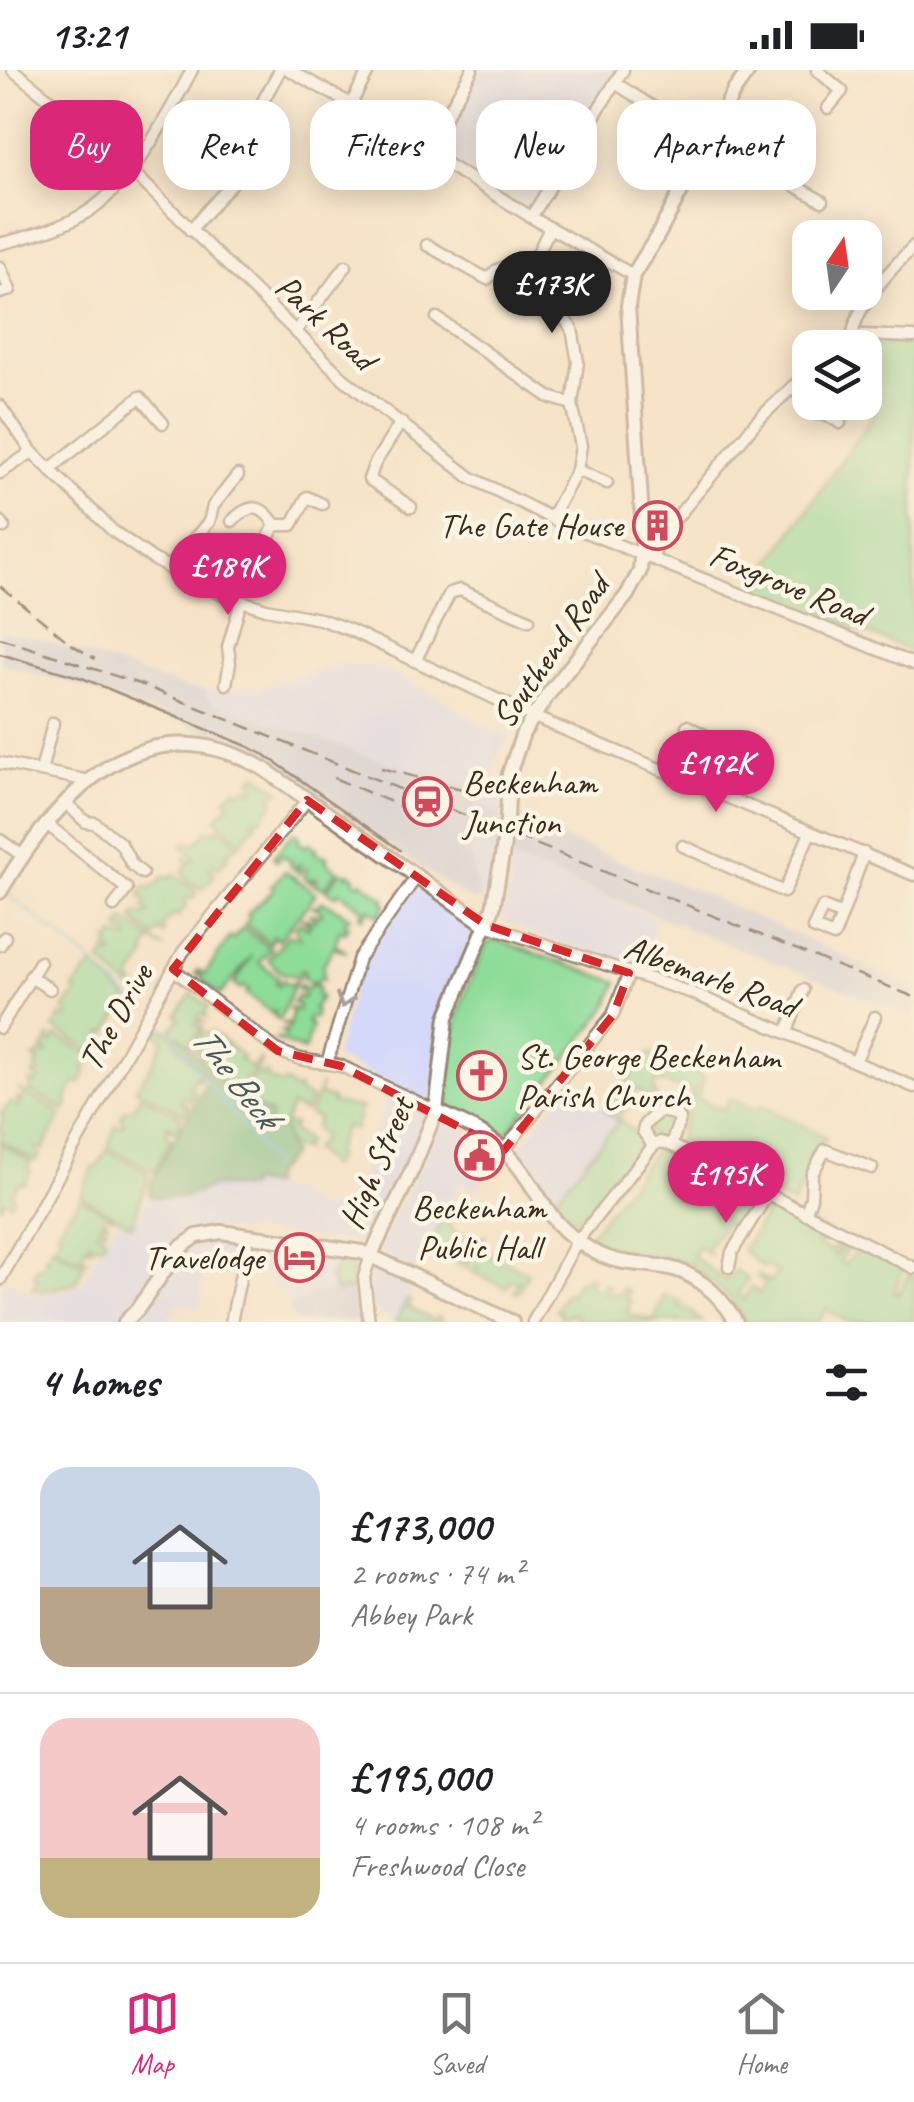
<!DOCTYPE html>
<meta charset="utf-8">
<style>
:root{--surface:#fff;--page:#f2f2f2;--text:#202124;--muted:#757577;--line:#e0e0e0;--accent:#db2777}
body{margin:0;font-family:Caveat,sans-serif;background:var(--page);color:var(--text);height:100vh;display:flex;flex-direction:column;font-size:38px;white-space:nowrap}
*{box-sizing:border-box;margin:0}
p{font-size:32px;color:var(--muted)}
.icon{flex:none;width:55px;height:55px;fill:none;stroke:currentColor;stroke-width:2;stroke-linecap:round;stroke-linejoin:round}
.map{position:relative;height:1252px;overflow:hidden}
.panel{display:flex;flex-direction:column;background:var(--surface);flex:1}
.panel>*{flex:none}
.top-card{position:absolute;left:30px;top:30px;width:855px;height:90px;display:flex;gap:20px}
.needle{width:65px;rotate:13deg}
.fabs{position:absolute;left:792px;top:150px;display:grid;gap:20px}
.fabs a{display:grid;place-items:center;width:90px;height:90px;border-radius:20px;background:var(--surface);box-shadow:0 5px 25px #0003;font-size:50px}
.price{position:absolute;translate:-50% -85px;padding:0 22px;border-radius:35px;background:var(--accent);color:#fff;font-size:32px;line-height:65px;filter:drop-shadow(0 2px 5px #0008)}
.price::after{content:'';position:absolute;left:50%;top:60px;width:30px;height:22px;margin-left:-15px;background:inherit;clip-path:polygon(0 0,100% 0,50% 100%)}
.price.active{background:#222;color:#fff}
ul{padding:0;list-style:none}
li{display:flex;align-items:center;gap:30px;height:250px;padding:0 40px}
li+li{border-top:2px solid var(--line)}
li span{display:grid;place-items:center;flex:none;width:280px;height:200px;border-radius:30px;color:#555}
li>.icon{margin-inline-start:auto}
span .icon{width:120px;height:120px;fill:#fffc;stroke-width:1}
li b{font-size:42px}
h2{display:flex;justify-content:space-between;align-items:center;height:120px;padding:0 40px;font-size:42px}
.pill{padding:0 35px;border-radius:30px;background:var(--surface);box-shadow:0 5px 25px #0003;font-size:35px;line-height:90px}
.pill.active{background:var(--accent);color:#fff}
.status{display:flex;justify-content:space-between;align-items:center;height:70px;padding:0 50px;background:var(--surface);direction:ltr}
.status svg{height:28px;fill:currentColor}
.tabs{display:flex;justify-content:space-around;align-items:center;height:140px;border-top:2px solid var(--line);background:var(--surface);font-size:28px;color:var(--muted)}
.tabs a{display:grid;justify-items:center;gap:5px}
.tabs .active{color:var(--accent)}
.map>svg:first-child{display:block}
.built{fill:#d4d8f9}
.industrial{fill:#bdc3de}
.green{fill:#8edc9a;stroke:#64835c;stroke-width:2.5}
.forest{fill:#72bc82;stroke:#567350;stroke-width:2.5}
.lines{fill:none;stroke-linecap:round;stroke-linejoin:round}
.stream{stroke:#65c5e3;stroke-width:2.5}
.minor-casing{stroke:#988673;stroke-width:15}
.major-casing{stroke:#988673;stroke-width:18}
.minor{stroke:#fff;stroke-width:10}
.major{stroke:#fff;stroke-width:12}
.tram{stroke:#3b2a1e;stroke-width:2.5}
.rail{stroke:#3b2a1e;stroke-width:2.5;stroke-dasharray:15 8;stroke-linecap:butt}
.major-bridge-casing{stroke:#988673;stroke-width:18;stroke-linecap:butt}
.major-bridge{stroke:#fff;stroke-width:12}
.oneway{stroke:#a79f9a}
.marked{fill:none;stroke:#d62828;stroke-width:8;stroke-dasharray:20 12;stroke-linejoin:round}
.labels{text-anchor:middle;stroke-width:9;stroke-linejoin:round;paint-order:stroke}
.street-label{font-size:35px;fill:#3b2a1e;stroke:#fcf5e5}
.poi-label{font-size:35px;fill:#3b2a1e;stroke:#fcf5e5;text-anchor:end}
.water-label{font-size:38px;font-style:italic;fill:#485859;stroke:#fcf5e5}
</style>
<div class="status"><b>13:21</b><svg viewBox="0 0 49 12"><path d="M0 12V9h3v3zM5 12V6h3v6zM10 12V3h3v9zM15 12V0h3v12zM26 1h20v11H26zM47 4h2v5h-2z"/></svg></div>
<div class="map">
<svg width="914" height="1252" viewBox="0 0 914 1252">
<rect width="100%" height="100%" fill="#fcf5e5"/>
<filter id="ink" filterUnits="userSpaceOnUse"><feTurbulence type="fractalNoise" baseFrequency=".01" numOctaves="2"/><feDisplacementMap in="SourceGraphic" scale="20" xChannelSelector="R" yChannelSelector="G"/><feConvolveMatrix kernelMatrix="1 2 1 2 8 2 1 2 1" color-interpolation-filters="sRGB"/></filter>
<filter id="wash" filterUnits="userSpaceOnUse"><feTurbulence type="fractalNoise" baseFrequency=".0048" numOctaves="4" result="noise"/><feDisplacementMap in="SourceGraphic" scale="40" xChannelSelector="R" yChannelSelector="G"/><feGaussianBlur stdDeviation="2.25" result="paint"/><feColorMatrix in="noise" values="0 0 0 0 0 0 0 0 0 0 0 0 0 0 0 0 0 1.4 0 .05"/><feComposite in="paint" operator="in"/></filter>
<g filter="url(#wash)">
<rect width="100%" height="100%" fill="#f6e3c8"/>
<g class="built">
<path d="M481,0H618L530,137L438,82Z"/>
<path d="M337,595L386,598L509,669L497,689L492,711L501,716V743L486,740L471,731L475,715L426,705L214,634L205,626L207,620L259,618Z"/>
<path d="M472,768L498,778L485,829L480,828L467,775Z"/>
<path d="M512,789L656,849L640,899L555,872L506,852L501,847L513,808L508,806Z"/>
<path d="M419,819L428,821L476,858L441,943L434,1023L426,1030L416,1029L335,987L356,909L369,878L377,875L375,871L410,823Z"/>
<path d="M571,1012L618,1051L550,1134L519,1080Z"/>
<path d="M389,1026L424,1041L426,1048L405,1104L366,1174L230,1159L194,1164L132,1239L118,1252H0V1220L5,1210L36,1225L69,1220L83,1212L102,1173L121,1148L133,1155L150,1126L182,1128L214,1116L248,1119L249,1113L294,1122L322,1142L326,1137L339,1138L367,1100L358,1089L371,1071Z"/>
<path d="M444,1050L469,1063L496,1084L478,1120L460,1111L417,1202L384,1185L379,1179Z"/>
<path d="M215,1168L243,1169L238,1206L204,1199L199,1240L179,1232L168,1252H132L186,1179Z"/>
<path d="M254,1172L357,1185L360,1194V1217L353,1218V1203L331,1209L336,1222L311,1224L289,1239L281,1222L277,1223L265,1203L248,1199Z"/>
<path d="M374,1194L417,1211L395,1252L371,1237L369,1208Z"/>
</g>
<g class="industrial">
<path d="M0,561L43,570L185,618L207,620L205,626L215,634L426,705L476,715L472,731L485,734L486,740L502,744L498,778L473,768L468,776L480,828L475,831L466,828L259,687L187,655L70,613L0,593Z"/>
<path d="M519,752L705,824L914,918V947L512,789Z"/>
<path d="M360,1217L364,1252H295L289,1239L311,1224Z"/>
</g>
<g class="green">
<path d="M874,273L914,274V582L753,518L874,344L859,333L865,332V278L853,277Z"/>
<path d="M256,704L282,722L277,720L272,727L275,731L259,750L257,748L253,751L256,754L241,772L216,749L230,734L225,729L236,718L240,722L246,717L252,721L255,716L251,710Z"/>
<path d="M218,757L239,775L226,783L229,786L219,798L214,795L210,800L215,804L203,819C192,813 189,813 182,802L189,793L183,788L192,791L195,788L182,777L188,771L192,774L199,771L207,759L214,762Z"/>
<path d="M294,762L300,767L297,771L306,777L309,773L316,778L314,782L327,787L326,791L337,801L324,818L315,815L318,811L316,808L312,813V808L309,811L304,807L307,800L303,798L299,804L297,801L299,794L294,799L290,796L292,792L282,785L277,791L273,787Z"/>
<path d="M285,801L316,824L279,870L273,866L270,874L245,854L250,848L247,845C257,833 264,831 274,819L271,816Z"/>
<path d="M341,801L347,805L349,803L355,807L354,811L359,814L361,811L385,829L383,832L386,835L379,846L369,839L363,848L360,846L364,840L340,822L336,826L326,820Z"/>
<path d="M174,804L197,823L192,829L188,827L184,832L187,835L178,847L174,844L162,857L165,861L163,864L159,861L154,867L133,850L137,843L145,846L149,843L143,837L147,832L139,825L146,816L150,819L165,806L169,809Z"/>
<path d="M323,831L352,848L348,847L345,853L348,856L345,862L340,860L335,874L347,882L333,877L323,896L324,909L320,907L317,913L302,908L305,902L301,900L298,907L280,902L268,889L289,865L300,867L295,858L300,852L308,858L310,855L303,848L314,851L316,848L309,844L321,845L322,841L313,836H318Z"/>
<path d="M124,850L165,879L151,871L144,883L147,885L130,911L135,914L130,919L100,891L106,882L111,886L114,883L107,878L111,873L107,869L111,871L115,865L127,870L130,866L119,859Z"/>
<path d="M243,858L271,879L259,892L279,908L276,913L279,915L283,910L290,915L296,911L279,950L273,945L275,941L270,942L246,923L249,920L244,916L240,919L234,914L252,886L220,925L202,910L201,905H195L198,900L205,904L230,867L233,869Z"/>
<path d="M496,870L618,912L606,939L506,1065L449,1037C444,1023 447,1011 449,997C454,945 465,920 487,873Z"/>
<path d="M93,895L128,929L107,964L103,962L100,968L103,970L96,984L54,958L61,946L68,949L69,946L64,939L78,921L73,919Z"/>
<path d="M310,914L319,917L317,925L321,927L313,939L316,941L314,948L309,947L307,953L312,955L304,981L275,969L285,967L286,963L281,961L288,960L289,956L282,953L290,954L292,941L288,938L298,940L299,935L291,932H295L297,926L303,928L304,922L297,919L299,915L308,918Z"/>
<path d="M192,923L209,937L205,942L207,947L200,944L197,947L204,952H196V955L203,957L188,975L180,965L176,967L172,960L180,948L177,945Z"/>
<path d="M159,959L171,963L178,977L200,1002L197,1005L202,1011L195,1008L189,1018L195,1022L191,1030L182,1026L180,1030L188,1036L184,1044L136,1019L155,990L164,969L156,964Z"/>
<path d="M203,961L209,965L212,962L228,974L227,978L230,976L242,986L239,989L251,998L261,987L237,1023L221,1012L200,989L205,982L203,980L200,983L194,976Z"/>
<path d="M51,965L48,971L52,973L57,966L94,987L84,998L87,1000L80,1014L75,1012L66,1031L69,1034L65,1040L30,1021L32,1014L27,1011L35,1014L39,1009L31,1004L36,1006L39,1001L35,998L39,991L32,987L37,988L41,982L47,985L48,982L43,979Z"/>
<path d="M650,983L705,1008L697,1028L724,1040L729,1028L757,1041L761,1035L826,1067L793,1134L679,1074C678,1058 690,1039 693,1022L656,1011L653,1022L657,1024L656,1030L653,1032L637,1019L628,1029L632,1032L618,1048L648,1074L586,1152L581,1148H573L568,1155L550,1134L618,1052L604,1040Z"/>
<path d="M262,990L256,1003L263,1006L264,1002L268,1004L267,1008L281,1015L285,1012L294,1020L299,1018L298,1022L311,1029L305,1042L291,1036L284,1054L294,1055L291,1060L307,1071L302,1077L304,1080L289,1076L284,1063L267,1053L270,1044L240,1029Z"/>
<path d="M321,1015L318,1025L332,1029V1033L361,1038L354,1060L345,1056L334,1083L337,1087L330,1097L313,1080L323,1067L315,1058L318,1049L309,1044Z"/>
<path d="M18,1019L62,1044L43,1080L37,1078L36,1082L40,1085L36,1091L0,1071L3,1064L0,1061L3,1046L0,1043L11,1033L18,1037L21,1034L16,1029L21,1030L24,1024Z"/>
<path d="M140,1025L181,1047L176,1062L171,1059L172,1056L166,1055L169,1058L166,1064L172,1068L154,1101L108,1077L116,1055L121,1057L124,1052L120,1048L125,1040L134,1038Z"/>
<path d="M660,1045L676,1048L670,1069H653L648,1058Z"/>
<path d="M0,1074L31,1092L27,1098L31,1101L24,1114L20,1112L11,1123L14,1126L11,1133L5,1130L1,1136Z"/>
<path d="M107,1080L149,1103L132,1156L81,1126L92,1098L96,1099Z"/>
<path d="M660,1080H669L758,1128L740,1162L726,1152L706,1179L712,1186L699,1177L692,1186L726,1211L735,1200L748,1209L737,1224L744,1230L751,1217L759,1223L766,1214L758,1208V1204L770,1212L777,1203L765,1195L763,1197L742,1180L772,1135L827,1162L818,1174L829,1182L837,1172L841,1175L833,1185L835,1187L848,1173L849,1176L840,1191L845,1195L859,1178L903,1199L894,1222L898,1225L909,1205L914,1206V1252H847L826,1239L818,1252H745L730,1228L689,1193L608,1177L593,1170L591,1163L652,1084Z"/>
<path d="M80,1129L112,1146V1147L107,1144L104,1149L109,1154L103,1151L101,1155L106,1158L105,1161L99,1158L97,1161L106,1169L101,1175L95,1176L90,1171L88,1174L92,1179L86,1176L81,1186L87,1189L85,1192L54,1176L61,1163L57,1160Z"/>
<path d="M449,1135L454,1137L447,1152L455,1162L468,1169L471,1164L479,1168L485,1165L480,1178L528,1203L518,1223L514,1222L519,1210L510,1211L507,1218L477,1204L479,1195L474,1203L465,1198L468,1190L466,1189L461,1196L453,1192L455,1187L446,1179L442,1186L429,1179Z"/>
<path d="M51,1177L84,1195L75,1214L41,1221L32,1219L38,1208L33,1205L38,1197L42,1198L47,1188L44,1186L49,1185Z"/>
<path d="M340,1192L352,1200L353,1218L336,1222L329,1208Z"/>
<path d="M587,1205L593,1208L589,1216L599,1220L603,1213L610,1216L606,1224L610,1226L612,1223L618,1225L622,1218L629,1221L625,1228L631,1231L627,1244L654,1250L664,1225L682,1233L680,1237L684,1240L686,1238L703,1252H574L577,1246L574,1244L561,1247L560,1242L556,1240L565,1222L570,1224L577,1210L582,1212Z"/>
<path d="M407,1229L411,1231L408,1237L435,1251L438,1245L444,1252H395Z"/>
</g>
<path class="forest" d="M180,965C206,999 233,1025 271,1045L268,1053L284,1059L288,1079L292,1083L272,1107L271,1116L250,1113L248,1119L214,1116L182,1128L150,1126L149,1116L206,1012V1007L178,973L176,967Z"/>
<g class="lines">
<g class="stream">
<path d="M7,824L85,886L138,936"/>
<path d="M154,950L173,963L179,976L274,1096"/>
</g>
</g>
</g>
<g filter="url(#ink)">
<g class="lines">
<defs>
<g id="minor">
<path d="M13,0L99,69L345,310L470,407L551,448L914,594"/>
<path d="M289,0L351,34L531,147L633,205"/>
<path d="M817,0L842,21L828,38"/>
<path d="M615,13L675,51"/>
<path d="M351,34L369,0"/>
<path d="M257,42L280,0"/>
<path d="M709,68L822,131"/>
<path d="M425,82L472,0"/>
<path d="M531,147L623,0"/>
<path d="M190,160L246,98"/>
<path d="M0,174C29,166 61,159 87,142C134,112 166,48 192,0"/>
<path d="M427,175L487,209L497,200L509,195L529,201L572,259L578,292L572,334L581,376L577,400L551,448"/>
<path d="M0,197L10,220L0,223"/>
<path d="M529,201L550,158"/>
<path d="M437,248L549,327L572,334"/>
<path d="M295,262L346,196"/>
<path d="M853,267C852,240 895,195 914,176"/>
<path d="M836,278L863,265L914,267"/>
<path d="M792,317L817,344H826L840,353"/>
<path d="M0,336L32,382L113,461L153,489L223,525L266,539L320,549L350,560L534,647L914,805"/>
<path d="M401,352L375,393L369,409L411,437"/>
<path d="M50,399L140,327L163,353"/>
<path d="M577,400L607,413"/>
<path d="M0,403L32,382"/>
<path d="M0,451L4,457"/>
<path d="M232,451C249,434 262,433 275,455L236,529"/>
<path d="M275,455H292L307,427L322,434"/>
<path d="M653,489L658,470L757,351L810,300"/>
<path d="M168,498L209,452L213,436L238,405"/>
<path d="M415,591L450,523L460,520L529,550"/>
<path d="M226,614L230,593L228,577L241,531"/>
<path d="M687,656L718,672"/>
<path d="M0,693L90,711"/>
<path d="M41,701L53,653"/>
<path d="M679,708L700,663"/>
<path d="M66,733L86,752L95,753L121,774L132,795L142,803"/>
<path d="M47,754L127,819L114,836"/>
<path d="M0,770L23,786"/>
<path d="M683,776L784,822L810,763"/>
<path d="M842,845L834,866L813,858L823,837L842,845L864,783"/>
<path d="M486,855L692,923L914,1017"/>
<path d="M0,875L5,867"/>
<path d="M173,899L278,981L300,989L341,996L436,1041"/>
<path d="M30,907L50,919"/>
<path d="M0,958L40,892"/>
<path d="M787,962L803,920"/>
<path d="M855,992L875,947"/>
<path d="M327,993L359,888L417,806"/>
<path d="M653,1076L643,1061L645,1054L659,1041L675,1044L680,1049L671,1075"/>
<path d="M504,1080L613,945L629,903"/>
<path d="M805,1144L811,1128L812,1104L825,1080L872,1098"/>
<path d="M729,1197L732,1182L767,1125"/>
<path d="M0,1210L183,882L307,730"/>
<path d="M231,1252L249,1165"/>
<path d="M369,1252L364,1207L371,1185"/>
<path d="M533,1252L577,1171L653,1076L660,1072L671,1075L914,1198"/>
</g>
<g id="major">
<path d="M507,749L509,704L523,663L547,626L627,525L640,501L643,461L628,236L633,205L658,165L734,21L749,0"/>
<path d="M0,822C59,722 142,629 264,699L486,855"/>
<path d="M436,1041C461,1052 488,1064 508,1084C543,1121 541,1151 593,1181C637,1206 667,1180 713,1222C722,1231 730,1240 736,1252"/>
<path d="M371,1185L413,1098L436,1041L447,947L493,838L503,780"/>
<path d="M125,1252L137,1240L180,1178L197,1166L221,1162L362,1182L512,1252"/>
</g>
</defs>
<use href="#minor" class="minor-casing"/>
<use href="#major" class="major-casing"/>
<use href="#minor" class="minor"/>
<use href="#major" class="major"/>
<path class="tram" d="M0,584L82,608L247,676L265,685L400,780"/>
<g class="rail">
<path d="M0,516L71,574L95,589"/>
<path d="M0,568L140,614L914,927"/>
<path d="M381,698L465,720"/>
<path d="M334,708L398,735"/>
</g>
<defs>
<path id="major-bridge" d="M503,780L507,749"/>
</defs>
<use href="#major-bridge" class="major-bridge-casing"/>
<use href="#major-bridge" class="major-bridge"/>
</g>
<defs><path id="oneway-chevron" d="M-2-3.5L2.5 0L-2 3.5" fill="none" stroke-width="1.6" stroke-linecap="round" stroke-linejoin="round" transform="scale(2.5)"/></defs>
<use class="oneway" href="#oneway-chevron" transform="translate(344 931) rotate(107)"/>
</g>
<path d="M0 0H914V1252H0ZM307,730L486,855L629,903L613,945L504,1080L341,996L278,981L173,899Z" fill="#f6e3c8" fill-opacity=".55" fill-rule="evenodd"/>
<path class="marked" d="M307,730L486,855L629,903L613,945L504,1080L341,996L278,981L173,899Z"/>
<defs>
<symbol id="building-ring" viewBox="-11 -11 22 22"><circle r="9.5" fill="#fcf5e5" stroke="#d1495b" stroke-width="1.5"/><path d="M-4-6H4V6H1V3H-1V6H-4ZM-2.5-4.3h1.7v1.8h-1.7ZM.8-4.3h1.7v1.8H.8ZM-2.5-1h1.7V.8h-1.7ZM.8-1h1.7V.8H.8Z" fill="#d1495b"/></symbol>
<symbol id="station-ring" viewBox="-11 -11 22 22"><circle r="9.5" fill="#fcf5e5" stroke="#d1495b" stroke-width="1.5"/><path d="M-3-6H3Q5-6 5-4V2Q5 4 3 4L4.5 6H3L1.5 4h-3L-3 6H-4.5L-3 4Q-5 4-5 2V-4Q-5-6-3-6ZM-3.5-4v3h7v-3ZM-3.5 1v1.5H-2V1ZM2 1v1.5H3.5V1Z" fill="#d1495b"/></symbol>
<symbol id="church-ring" viewBox="-11 -11 22 22"><circle r="9.5" fill="#fcf5e5" stroke="#d1495b" stroke-width="1.5"/><path d="M-1.2-6h2.4v3.5h3.3v2.4h-3.3V6h-2.4V-.1h-3.3v-2.4h3.3Z" fill="#d1495b"/></symbol>
<symbol id="civic-ring" viewBox="-11 -11 22 22"><circle r="9.5" fill="#fcf5e5" stroke="#d1495b" stroke-width="1.5"/><path d="M-.6-6.5H3V-4.5H.6V-3L4-1V1h2V6H-6V1h2V-1L-.6-3ZM-1.2 2.5V6h2.4V2.5Z" fill="#d1495b"/></symbol>
<symbol id="hotel-ring" viewBox="-11 -11 22 22"><circle r="9.5" fill="#fcf5e5" stroke="#d1495b" stroke-width="1.5"/><path d="M-6-4.5h1.5V1H6V5H4.5V3h-9V5H-6ZM-4 0a1.8 1.8 0 1 1 3.6 0ZM.5 0V-2.5h3Q6-2.5 6 0Z" fill="#d1495b"/></symbol>
</defs>
<g fill-rule="evenodd">
<use href="#building-ring" x="630" y="428" width="55" height="55"/>
<use href="#station-ring" x="400" y="704" width="55" height="55"/>
<use href="#church-ring" x="454" y="978" width="55" height="55"/>
<use href="#civic-ring" x="452" y="1058" width="55" height="55"/>
<use href="#hotel-ring" x="272" y="1160" width="55" height="55"/>
</g>
<g class="labels">
<g class="street-label">
<text transform="translate(326 252) rotate(43)" y="12">Park Road</text>
<text transform="translate(789 514) rotate(22)" y="12">Foxgrove Road</text>
<text transform="translate(550 581) rotate(-55)" y="12">Southend Road</text>
<text transform="translate(711 906) rotate(20)" y="12">Albemarle Road</text>
<text transform="translate(115 947) rotate(-61)" y="12">The Drive</text>
<text transform="translate(376 1093) rotate(-67)" y="12">High Street</text>
</g>
<g class="poi-label">
<text x="623" y="467">The Gate House</text>
<text x="463" y="724" text-anchor="start">Beckenham<tspan x="463" dy="40">Junction</tspan></text>
<text x="517" y="998" text-anchor="start">St. George Beckenham<tspan x="517" dy="40">Parish Church</tspan></text>
<text x="479" y="1149" text-anchor="middle">Beckenham<tspan x="479" dy="40">Public Hall</tspan></text>
<text x="264" y="1199">Travelodge</text>
</g>
<g class="water-label">
<text transform="translate(236 1006) rotate(52)" y="13">The Beck</text>
</g>
</g>
</svg>
<div class="fabs">
<a><svg class="needle" viewBox="-14 -14 28 28"><path d="M0-13l5 13h-10z" fill="#e53935"/><path d="M0 13l5-13h-10z" fill="#757577"/></svg></a>
<a><svg class="icon" aria-label="layers" viewBox="0 0 24 24"><path d="M12 4l9 5-9 5-9-5zM3 14l9 5 9-5"/></svg></a>
</div>
<b class="price active" style="left:552px;top:266px">£173K</b>
<b class="price" style="left:228px;top:548px">£189K</b>
<b class="price" style="left:716px;top:745px">£192K</b>
<b class="price" style="left:726px;top:1156px">£195K</b>
<div class="top-card">
<a class="pill active">Buy</a>
<a class="pill">Rent</a>
<a class="pill">Filters</a>
<a class="pill">New</a>
<a class="pill">Apartment</a>
</div>
</div>
<section class="panel">
<h2>4 homes<svg class="icon" aria-label="filters" viewBox="0 0 24 24"><path d="M4 7h16M4 17h16"/><circle cx="9" cy="7" r="2"/><circle cx="15" cy="17" r="2"/></svg></h2>
<ul>
<li><span style="background:linear-gradient(#c9d6e8 60%,#b9a48a 0)"><svg class="icon" aria-label="home" viewBox="0 0 24 24"><path d="M3 11l9-7 9 7M6 9v11h12V9"/></svg></span><div><b>£173,000</b><p>2 rooms · 74 m²</p><p>Abbey Park</p></div></li>
<li><span style="background:linear-gradient(#f6c9c9 70%,#c2b280 0)"><svg class="icon" aria-label="home" viewBox="0 0 24 24"><path d="M3 11l9-7 9 7M6 9v11h12V9"/></svg></span><div><b>£195,000</b><p>4 rooms · 108 m²</p><p>Freshwood Close</p></div></li>
</ul>
</section>
<nav class="tabs">
<a class="active"><svg class="icon" aria-label="map" viewBox="0 0 24 24"><path d="M3 6l6-2 6 2 6-2v14l-6 2-6-2-6 2zM9 4v14M15 6v14"/></svg>Map</a>
<a><svg class="icon" aria-label="saved" viewBox="0 0 24 24"><path d="M7 4h10v16l-5-4-5 4z"/></svg>Saved</a>
<a><svg class="icon" aria-label="home" viewBox="0 0 24 24"><path d="M3 11l9-7 9 7M6 9v11h12V9"/></svg>Home</a>
</nav>
